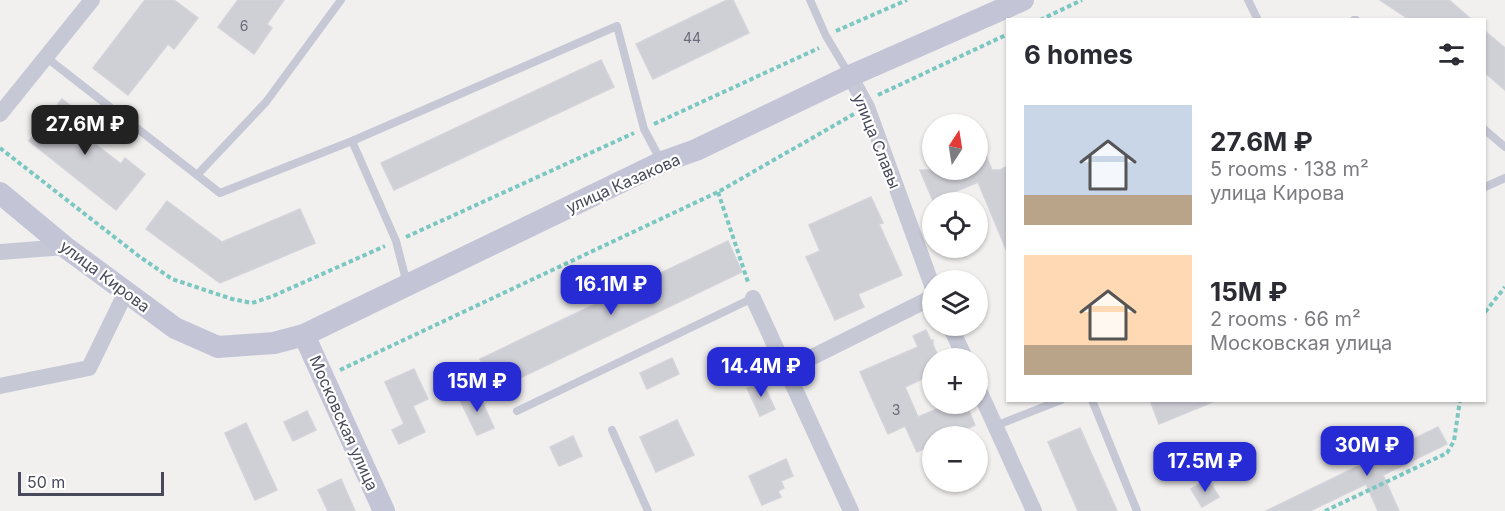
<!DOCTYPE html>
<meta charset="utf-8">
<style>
:root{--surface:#fff;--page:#f2f2f3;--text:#2b2b33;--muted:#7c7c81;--accent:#262bd4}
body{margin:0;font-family:Inter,sans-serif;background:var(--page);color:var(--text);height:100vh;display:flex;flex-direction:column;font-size:22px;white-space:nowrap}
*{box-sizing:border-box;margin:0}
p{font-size:20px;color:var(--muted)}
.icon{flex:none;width:33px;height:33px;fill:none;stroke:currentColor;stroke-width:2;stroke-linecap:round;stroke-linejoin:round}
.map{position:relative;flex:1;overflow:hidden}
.side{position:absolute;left:1006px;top:18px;width:480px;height:384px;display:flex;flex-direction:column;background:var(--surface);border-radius:0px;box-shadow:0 2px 4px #0004}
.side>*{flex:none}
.needle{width:39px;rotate:12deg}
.fabs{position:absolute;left:922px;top:114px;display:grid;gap:12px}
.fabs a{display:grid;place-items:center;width:66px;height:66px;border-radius:50%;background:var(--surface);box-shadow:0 2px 4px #0004;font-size:30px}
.scale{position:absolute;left:18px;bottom:15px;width:146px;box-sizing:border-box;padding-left:6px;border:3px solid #484a5b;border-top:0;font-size:16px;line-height:21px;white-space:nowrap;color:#484a5b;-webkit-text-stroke:4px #fff;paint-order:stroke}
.price{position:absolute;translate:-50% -51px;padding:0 14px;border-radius:12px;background:var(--accent);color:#fff;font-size:20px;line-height:39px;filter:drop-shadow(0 2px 3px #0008)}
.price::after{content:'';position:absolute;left:50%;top:36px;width:18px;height:14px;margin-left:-9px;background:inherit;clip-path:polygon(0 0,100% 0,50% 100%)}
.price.on{background:#222;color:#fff}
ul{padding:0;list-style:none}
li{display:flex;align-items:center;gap:18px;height:150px;padding:0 18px}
li span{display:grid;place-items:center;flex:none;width:168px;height:120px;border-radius:0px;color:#555}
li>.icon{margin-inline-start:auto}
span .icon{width:72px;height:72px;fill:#fffc;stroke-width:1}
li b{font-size:26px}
h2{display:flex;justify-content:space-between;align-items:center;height:72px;padding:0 18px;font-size:26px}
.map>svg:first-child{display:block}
.building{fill:#cfcfd6;stroke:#d4d3da;stroke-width:1.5}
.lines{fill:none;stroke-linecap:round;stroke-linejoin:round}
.path{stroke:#7bc7c1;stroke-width:4;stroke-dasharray:4.5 3;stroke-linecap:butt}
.lane{stroke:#c6c8d5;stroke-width:8}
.street{stroke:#c6c8d5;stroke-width:16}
.secondary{stroke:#c3c4d6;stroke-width:22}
.labels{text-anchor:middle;stroke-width:4.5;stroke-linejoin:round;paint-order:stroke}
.number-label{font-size:14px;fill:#6a6b7a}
.street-label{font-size:16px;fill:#484a5b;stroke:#fff}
</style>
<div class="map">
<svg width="1505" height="511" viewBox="0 0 1505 511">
<rect width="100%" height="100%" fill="#f1f0ef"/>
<g class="building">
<path d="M145,0H174L198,18L174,49L168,44L128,95L93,68Z"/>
<path d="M238,0H284L267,24L272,28L254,54L218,27Z"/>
<path d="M727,0H733L749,33L653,79L636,44Z"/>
<path d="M1380,0H1449L1472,20H1410Z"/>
<path d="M1485,31L1505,48V90L1485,73Z"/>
<path d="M601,60L614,87L394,190L381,163Z"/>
<path d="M62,99L94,124L85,136L121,164L125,158L145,174L116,210L29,141Z"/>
<path d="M978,137L992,170H1000L1008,166V254L978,182L933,201L920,170H978Z"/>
<path d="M871,197L883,223L879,224L902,275L858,294L864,307L835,320L806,257L820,251L809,225Z"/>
<path d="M167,201L222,242L300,209L315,243L220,283L146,229Z"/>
<path d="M728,241L742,272L495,390L480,359Z"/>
<path d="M926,330L931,341L933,340V345L939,358H933V374L905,387L918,417L949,404H966L975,425L950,436H933V444L917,452L905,426L888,434L860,372L918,347L913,336Z"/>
<path d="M672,358L679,374L647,389L640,373Z"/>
<path d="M414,369L428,399L413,406L425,432L399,444L392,430L404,424L385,382Z"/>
<path d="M762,381L775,409L760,416L747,388Z"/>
<path d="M477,390L494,428L477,435L459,398Z"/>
<path d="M1150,400H1214L1215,401L1159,424Z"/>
<path d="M307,411L316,430L293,441L284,422Z"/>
<path d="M677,420L694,455L656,472L640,437Z"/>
<path d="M246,423L277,490L255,500L225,433Z"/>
<path d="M1438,427L1447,444L1383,475L1399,511H1378L1366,484L1310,511H1266Z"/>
<path d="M1080,428L1117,511H1078L1048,442Z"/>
<path d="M573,436L582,456L559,466L550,447Z"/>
<path d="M786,459L793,476L781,481L784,488L778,491L781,497L762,505L749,476Z"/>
<path d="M341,479L355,511H328L318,490Z"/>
<path d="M1208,479L1219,497L1202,507L1191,489Z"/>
</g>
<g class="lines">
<g class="path">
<path d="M1040,20L1082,0"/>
<path d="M836,31L907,0"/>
<path d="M878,95L1008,34"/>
<path d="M654,124L819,48"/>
<path d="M0,148L140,257L172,279L232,299L252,303L273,296L385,246"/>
<path d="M718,192L748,282"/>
<path d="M406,237L634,133"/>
<path d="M1485,312L1505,287"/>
<path d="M340,370L718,192L854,114"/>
<path d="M1325,511L1447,453L1454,441L1460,400"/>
</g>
<g class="lane">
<path d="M810,0L826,36L850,76"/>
<path d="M1248,0L1258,20"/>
<path d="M1354,20H1356"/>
<path d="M47,58L220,193L352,141L396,241L407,284"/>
<path d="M1485,130L1505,147"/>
<path d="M352,141L617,26L644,129L661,161"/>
<path d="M197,175L266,102L341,0"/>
<path d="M1485,187L1505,178"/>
<path d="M1092,400L1137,511"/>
<path d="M517,411L753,298"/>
<path d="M995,426L1061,400"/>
<path d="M612,430L648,511"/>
</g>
<g class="street">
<path d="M850,76L867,107L933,288"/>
<path d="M0,114L92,0"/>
<path d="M0,252L65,247"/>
<path d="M753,298L851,511"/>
<path d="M950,326L965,358"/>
<path d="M786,370L933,297"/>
<path d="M0,386L89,368L126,292"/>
<path d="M978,388L1034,511"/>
</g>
<g class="secondary">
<path d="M0,193L65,247L175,328L218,347L274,343L304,335L662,162L696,150L850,76L1023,0"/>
<path d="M304,335L384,511"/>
</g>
</g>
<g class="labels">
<g class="number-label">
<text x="244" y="31">6</text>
<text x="692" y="43">44</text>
<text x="896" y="415">3</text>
</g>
<g class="street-label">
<text transform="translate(877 141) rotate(68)" y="6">улица Славы</text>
<text transform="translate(623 183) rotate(-24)" y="6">улица Казакова</text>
<text transform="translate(105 276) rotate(37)" y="6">улица Кирова</text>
<text transform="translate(344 423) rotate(66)" y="6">Московская улица</text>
</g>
</g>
</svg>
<div class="fabs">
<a><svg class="needle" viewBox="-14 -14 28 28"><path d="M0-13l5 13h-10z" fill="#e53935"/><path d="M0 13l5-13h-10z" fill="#7c7c81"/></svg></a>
<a><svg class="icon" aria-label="locate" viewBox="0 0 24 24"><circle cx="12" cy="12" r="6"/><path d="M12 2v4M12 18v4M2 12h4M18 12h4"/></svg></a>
<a><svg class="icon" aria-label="layers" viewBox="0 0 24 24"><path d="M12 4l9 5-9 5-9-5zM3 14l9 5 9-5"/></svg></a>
<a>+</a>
<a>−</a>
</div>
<div class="scale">50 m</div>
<b class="price on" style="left:85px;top:156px">27.6M ₽</b>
<b class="price" style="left:611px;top:316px">16.1M ₽</b>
<b class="price" style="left:761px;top:398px">14.4M ₽</b>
<b class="price" style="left:477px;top:413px">15M ₽</b>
<b class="price" style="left:1367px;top:477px">30M ₽</b>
<b class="price" style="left:1205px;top:493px">17.5M ₽</b>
<section class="side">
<h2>6 homes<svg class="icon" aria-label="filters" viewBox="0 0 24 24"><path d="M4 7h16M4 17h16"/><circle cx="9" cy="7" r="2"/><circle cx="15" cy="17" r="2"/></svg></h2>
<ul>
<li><span style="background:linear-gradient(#c9d6e8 75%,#b9a48a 0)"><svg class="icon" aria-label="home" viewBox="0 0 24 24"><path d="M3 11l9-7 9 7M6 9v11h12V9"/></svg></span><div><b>27.6M ₽</b><p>5 rooms · 138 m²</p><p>улица Кирова</p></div></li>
<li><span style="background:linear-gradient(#ffd9b3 75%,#b9a48a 0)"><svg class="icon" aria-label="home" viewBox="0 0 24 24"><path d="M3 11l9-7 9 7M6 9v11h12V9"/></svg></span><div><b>15M ₽</b><p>2 rooms · 66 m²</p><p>Московская улица</p></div></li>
</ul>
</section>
</div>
